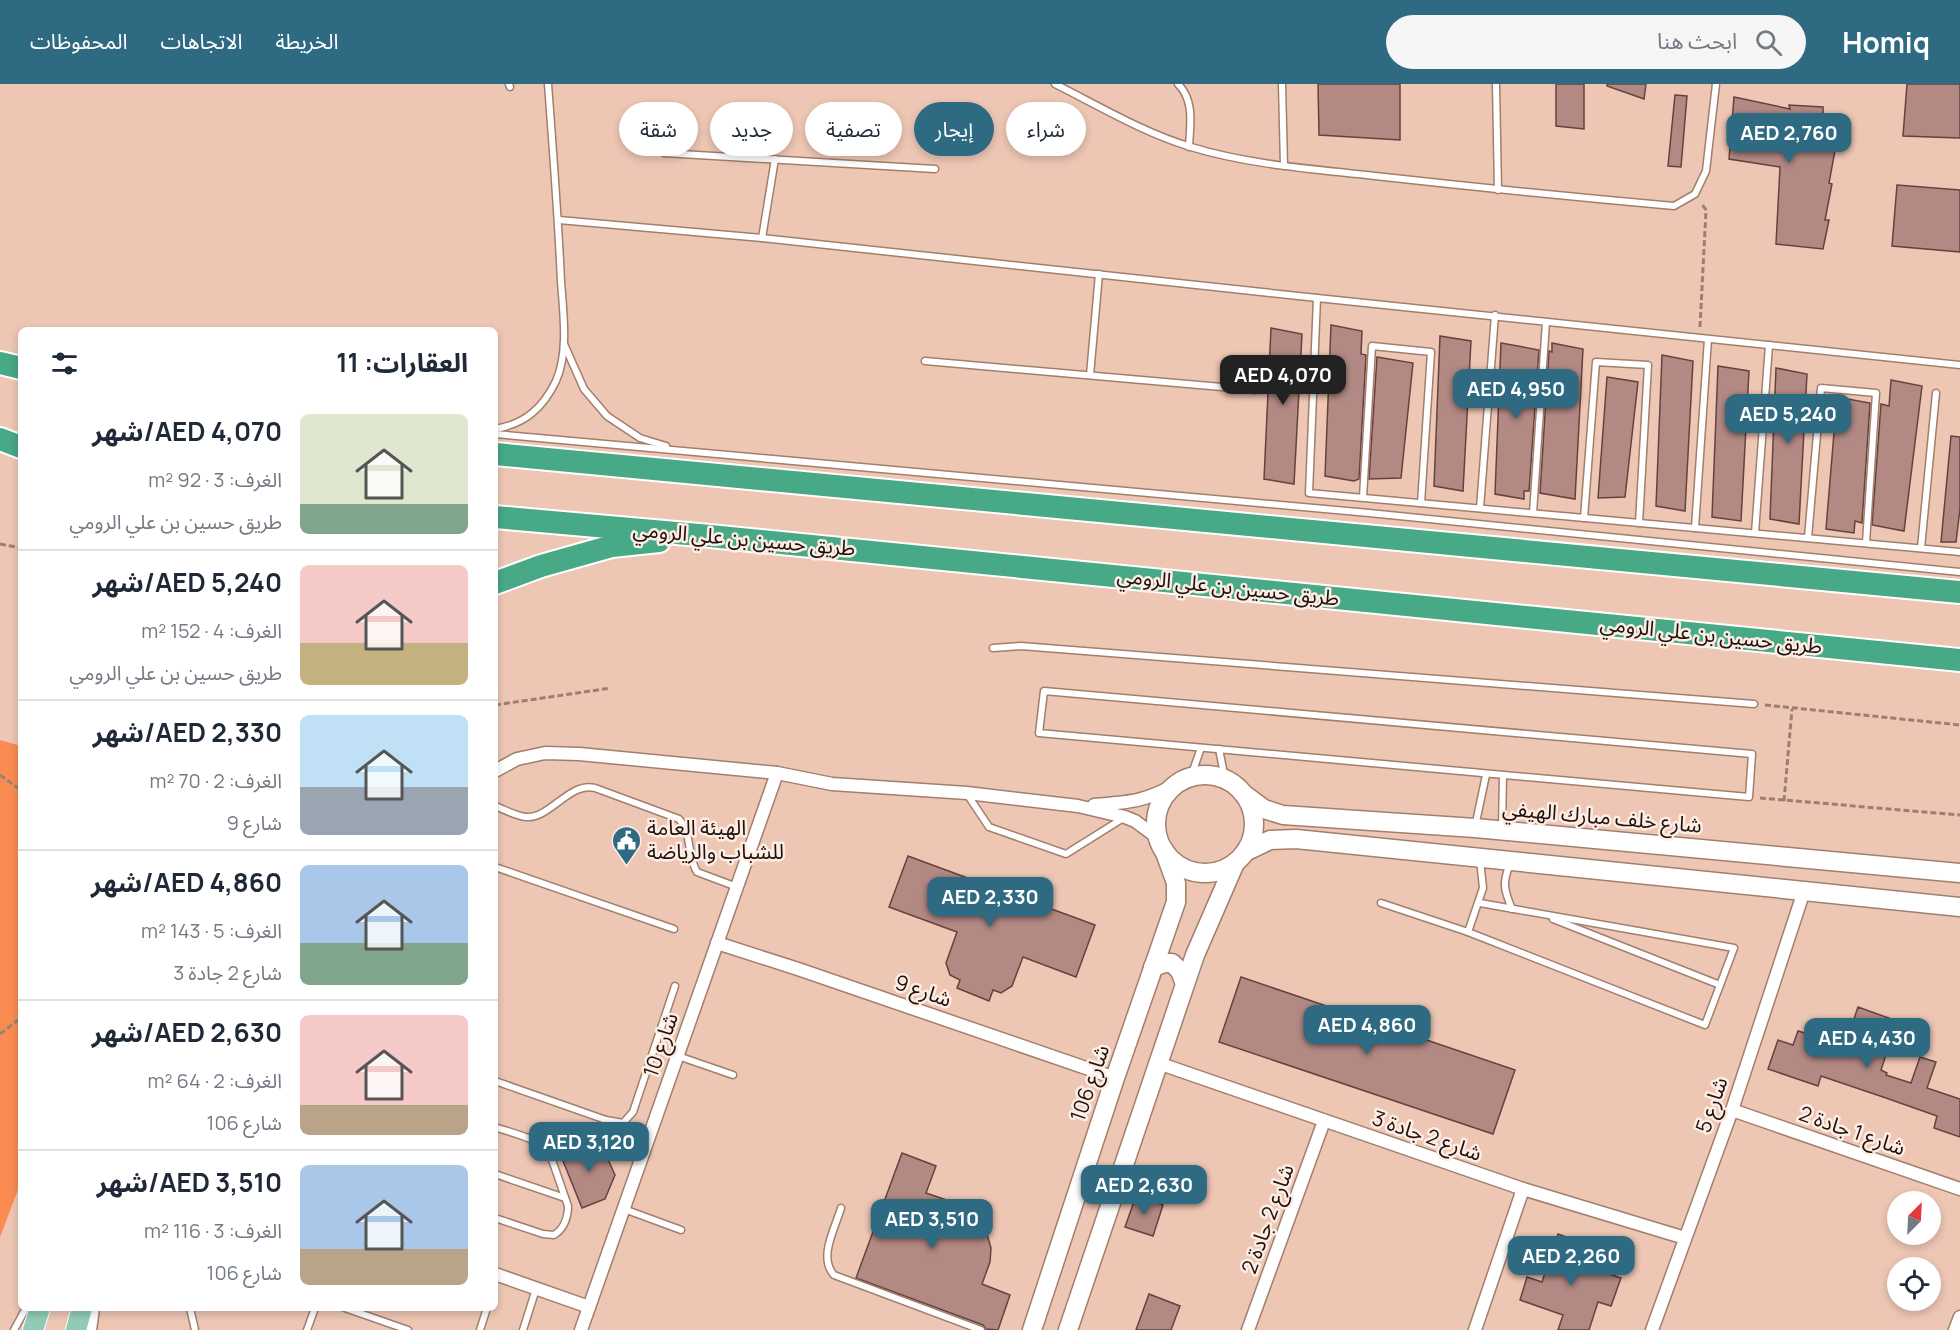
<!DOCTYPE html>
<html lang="ar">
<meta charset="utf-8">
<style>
:root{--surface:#fff;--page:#f6f6f7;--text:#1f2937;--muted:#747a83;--line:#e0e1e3;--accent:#2e6a82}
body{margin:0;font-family:Manrope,"Noto Sans Arabic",sans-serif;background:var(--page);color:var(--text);direction:rtl;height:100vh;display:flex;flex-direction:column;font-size:22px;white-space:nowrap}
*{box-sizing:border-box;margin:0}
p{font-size:20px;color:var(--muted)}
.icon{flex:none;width:33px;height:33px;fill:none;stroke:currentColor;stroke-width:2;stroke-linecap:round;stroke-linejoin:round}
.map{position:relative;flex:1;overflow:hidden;direction:ltr}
.drawer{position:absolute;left:18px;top:243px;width:480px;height:984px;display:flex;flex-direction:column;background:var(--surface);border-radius:9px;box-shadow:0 3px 9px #0003;direction:rtl}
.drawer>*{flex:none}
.banner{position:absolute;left:516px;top:18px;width:570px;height:54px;direction:rtl;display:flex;gap:12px}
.needle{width:39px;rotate:24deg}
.fabs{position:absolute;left:1887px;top:1107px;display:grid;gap:12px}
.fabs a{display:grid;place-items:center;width:54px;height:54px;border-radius:50%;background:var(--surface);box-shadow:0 3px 9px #0003;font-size:30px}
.price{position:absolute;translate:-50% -51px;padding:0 14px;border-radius:12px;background:var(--accent);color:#fff;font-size:20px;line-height:39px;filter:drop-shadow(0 2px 3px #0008)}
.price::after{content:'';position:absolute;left:50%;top:36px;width:18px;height:14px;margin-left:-9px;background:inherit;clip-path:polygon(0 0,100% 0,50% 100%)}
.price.selected{background:#222;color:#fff}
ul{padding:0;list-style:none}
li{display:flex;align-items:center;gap:18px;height:150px;padding:0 30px}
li+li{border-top:2px solid var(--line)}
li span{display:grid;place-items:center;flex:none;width:168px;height:120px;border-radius:9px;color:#555}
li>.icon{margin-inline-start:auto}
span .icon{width:72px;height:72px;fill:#fffc;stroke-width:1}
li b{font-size:26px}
h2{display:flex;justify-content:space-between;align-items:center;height:72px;padding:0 30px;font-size:26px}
.chip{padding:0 21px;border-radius:27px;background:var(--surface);box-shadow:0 3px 9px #0003;font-size:21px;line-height:54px}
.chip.selected{background:var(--accent);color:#fff}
header{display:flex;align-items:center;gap:36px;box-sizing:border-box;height:84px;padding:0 30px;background:var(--accent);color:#fff}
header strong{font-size:28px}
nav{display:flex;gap:33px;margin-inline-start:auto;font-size:21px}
.search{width:420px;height:54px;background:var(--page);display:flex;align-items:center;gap:15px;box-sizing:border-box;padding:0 21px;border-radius:33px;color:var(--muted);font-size:22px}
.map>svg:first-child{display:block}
.green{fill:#fa8c52}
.building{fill:#b38984;stroke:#66423e;stroke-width:1.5}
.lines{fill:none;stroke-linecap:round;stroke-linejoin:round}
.lane-casing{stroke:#a27e6d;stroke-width:9}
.street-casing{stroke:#a27e6d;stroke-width:15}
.secondary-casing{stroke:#a27e6d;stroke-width:21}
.primary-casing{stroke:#fff;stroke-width:22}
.highway-casing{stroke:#fff;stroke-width:26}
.path{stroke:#9d7f72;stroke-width:3;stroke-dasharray:6 3;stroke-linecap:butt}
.lane{stroke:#fff;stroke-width:6}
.street{stroke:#fff;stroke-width:12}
.secondary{stroke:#fff;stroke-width:18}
.primary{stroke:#91cbb6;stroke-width:20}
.highway{stroke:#47a986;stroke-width:22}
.labels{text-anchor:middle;stroke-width:5;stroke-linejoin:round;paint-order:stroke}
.street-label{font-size:21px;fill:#1f120b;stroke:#fdede5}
.poi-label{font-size:21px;fill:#1f120b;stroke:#fdede5;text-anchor:start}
</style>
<header>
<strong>Homiq</strong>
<div class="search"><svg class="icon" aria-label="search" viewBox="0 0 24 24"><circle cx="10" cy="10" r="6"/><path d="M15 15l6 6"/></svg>ابحث هنا</div>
<nav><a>الخريطة</a><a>الاتجاهات</a><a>المحفوظات</a></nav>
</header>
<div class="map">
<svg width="1960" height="1246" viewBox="0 0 1960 1246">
<rect width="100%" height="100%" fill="#eec6b4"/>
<path class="green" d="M0,656L21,662V1098L0,1153Z"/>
<g class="building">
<path d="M1318,0H1400V56L1319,51Z"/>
<path d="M1556,0H1584V45L1556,42Z"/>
<path d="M1607,0H1646L1644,15L1607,2Z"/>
<path d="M1907,0H1960V54L1903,52Z"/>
<path d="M1675,11L1687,12L1681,83L1668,82Z"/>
<path d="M1734,13L1790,25L1789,21L1823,23L1824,60L1836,61L1829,99L1832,100L1825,136H1829L1823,165L1776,160L1780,83L1729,75Z"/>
<path d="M1897,101L1960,106V168L1892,162Z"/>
<path d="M1331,241L1362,247L1361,270L1366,271L1359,395L1354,397L1325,392Z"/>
<path d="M1271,244L1302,250L1294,400L1264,395Z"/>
<path d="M1440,252L1471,257L1463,407L1434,402Z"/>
<path d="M1501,259L1539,266L1529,407H1524V415L1495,410Z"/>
<path d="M1552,259L1583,265L1575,415L1540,409L1549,267L1552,268Z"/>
<path d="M1662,271L1693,277L1685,427L1656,422Z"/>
<path d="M1377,273L1413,279L1401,394L1369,395Z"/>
<path d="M1718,282L1749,287L1741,437L1712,433Z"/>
<path d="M1776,284L1807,290L1799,440L1770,435Z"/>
<path d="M1607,293L1638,298L1625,413L1598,414Z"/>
<path d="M1891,296L1922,302L1904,447L1872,441L1881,320L1889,322Z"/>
<path d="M1837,313L1870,319L1862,439L1855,437L1854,449L1826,445Z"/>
<path d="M1951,352L1960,353V425L1956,458H1941Z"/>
<path d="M908,772L1095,841L1076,893L1023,873L1012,902L1001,909L993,906L989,917L957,904L960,896L950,891L946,879L957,848L889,823Z"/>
<path d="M1241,893L1515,986L1493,1050L1219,958Z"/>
<path d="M1858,923L1897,937L1881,986L1887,989L1886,991L1911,999L1920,973L1936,978L1927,1004L1960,1015V1053L1934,1044L1937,1032L1886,1014L1821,992L1818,1002L1768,985L1778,956L1793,961L1798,947L1818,953L1815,962L1842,971Z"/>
<path d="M595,1057L601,1060L615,1091L605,1115L582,1124L561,1072Z"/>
<path d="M902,1069L936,1082L926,1109L964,1122L977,1134L987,1150L991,1164L990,1178L982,1200L1010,1211L998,1246L986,1245L983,1241L856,1194Z"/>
<path d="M1136,1112L1163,1121L1153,1152L1125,1143Z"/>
<path d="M1558,1150L1583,1159L1576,1179L1621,1194L1611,1222L1598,1218L1589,1246H1558L1563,1231L1520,1216L1527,1193L1542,1198Z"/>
<path d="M1149,1210L1180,1222L1171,1246H1136Z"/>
</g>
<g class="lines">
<defs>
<g id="lane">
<path d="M509,0L510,3"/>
<path d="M1055,0C1099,22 1144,49 1191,63C1250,81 1314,85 1375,92C1474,103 1574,113 1674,122L1695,110L1706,87L1716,0"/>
<path d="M1178,0C1195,17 1190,41 1189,63"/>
<path d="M1282,0L1284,82"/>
<path d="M1496,0L1498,106"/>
<path d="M664,69L935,85"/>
<path d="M559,136L762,154L1317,214L1960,281"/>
<path d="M762,154L775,75"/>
<path d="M1317,214L1309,409L1960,468"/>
<path d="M564,260L584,305L607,332L640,354L666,362"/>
<path d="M925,277L1256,306"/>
<path d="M1090,291L1099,190"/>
<path d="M495,345C525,340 543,324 556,297C569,268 563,227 561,197C558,131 553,66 548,0"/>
<path d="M495,350L1369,429L1960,488"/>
<path d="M1363,413L1372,262L1431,268L1421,419"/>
<path d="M1480,424L1495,231"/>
<path d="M1533,429L1546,238"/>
<path d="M1584,434L1596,278L1648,281L1639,439"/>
<path d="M1695,444L1708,255"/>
<path d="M1755,449L1769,261"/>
<path d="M1808,454L1821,304L1876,309L1866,459"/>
<path d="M1921,464L1936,309"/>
<path d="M993,564L1021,562L1754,620"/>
<path d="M1044,607L1752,670L1749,713L1039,649Z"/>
<path d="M1219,665L1225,695"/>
<path d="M1191,692L1201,664"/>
<path d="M967,710L989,743L1066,770L1125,733"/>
<path d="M495,722C505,726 516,732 526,733C550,735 570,697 595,704L679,735C692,749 687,772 697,788L737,803"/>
<path d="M1475,743L1486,691"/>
<path d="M1502,743L1503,691"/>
<path d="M1510,780C1502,799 1504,806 1512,825"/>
<path d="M495,783L674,845"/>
<path d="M1381,819L1468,848L1705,941L1734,864L1480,819"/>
<path d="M1553,835L1720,901"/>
<path d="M1468,848L1483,804L1480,776"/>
<path d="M678,972L733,991"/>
<path d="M495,997L606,1036L623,1039L633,1028L675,902"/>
<path d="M495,1043C514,1050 537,1053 550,1070L568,1122C568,1133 564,1145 554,1151L543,1150L495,1134"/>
<path d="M495,1090L565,1114"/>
<path d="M841,1124C835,1145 818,1173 834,1191L981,1246"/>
<path d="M624,1125L681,1146"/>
<path d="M190,1224L195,1246"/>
<path d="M345,1224L408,1246"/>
<path d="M14,1246L26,1224"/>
<path d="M307,1246L315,1224"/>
<path d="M480,1246L487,1224"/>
<path d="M523,1246L536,1205"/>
</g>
<g id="street">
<path d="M495,687L517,675L545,669L579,670L777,689L832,700L967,709L1078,722L1125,733L1135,737L1158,754"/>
<path d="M1094,721C1130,718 1144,718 1176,700"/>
<path d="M717,859L798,885L1115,994"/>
<path d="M1158,979L1523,1105L1685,1154"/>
<path d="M1732,1026L1960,1105"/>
<path d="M495,1190L589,1223"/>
<path d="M581,1246L777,689"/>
<path d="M1248,1246L1324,1037"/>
<path d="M1475,1246L1523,1105"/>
<path d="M1652,1246L1732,1026L1804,807"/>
<path d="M1955,1246L1960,1233"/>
</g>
<g id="secondary">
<circle cx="1205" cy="740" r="49"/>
<path d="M1245,711L1264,725L1283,731L1475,744L1960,789"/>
<path d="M1245,768L1270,756L1296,755L1960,823"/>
<path d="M1153,883L1165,879H1172L1180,887L1185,900"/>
<path d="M87,1246L90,1224"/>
<path d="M1032,1246L1115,994L1176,818V799L1164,766"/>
<path d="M1068,1246L1195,871L1235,779"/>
</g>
<g id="primary">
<path d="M33,1246L40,1224"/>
<path d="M76,1246L82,1224"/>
</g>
<g id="highway">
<path d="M0,279L21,284"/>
<path d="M0,355L21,363"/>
<path d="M495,370L1960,508"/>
<path d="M495,433L710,452L1960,576"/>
<path d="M495,499L541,482L612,462L659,457"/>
</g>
</defs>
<use href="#lane" class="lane-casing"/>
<use href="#street" class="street-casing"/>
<use href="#secondary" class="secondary-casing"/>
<use href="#primary" class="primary-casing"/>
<use href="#highway" class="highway-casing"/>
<g class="path">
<path d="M1700,243L1706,126L1701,119"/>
<path d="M0,460L21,464"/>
<path d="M495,621L611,604"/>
<path d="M1765,621L1960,641"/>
<path d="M0,691L21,706"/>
<path d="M1760,714L1960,731"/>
<path d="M1784,717L1792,625"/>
<path d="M0,950L21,934"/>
</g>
<use href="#lane" class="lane"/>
<use href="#street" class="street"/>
<use href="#secondary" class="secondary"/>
<use href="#primary" class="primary"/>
<use href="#highway" class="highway"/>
</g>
<defs>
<symbol id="civic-pin" viewBox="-11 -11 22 30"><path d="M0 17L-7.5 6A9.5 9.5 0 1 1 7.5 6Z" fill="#2e6a82" stroke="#fdede5"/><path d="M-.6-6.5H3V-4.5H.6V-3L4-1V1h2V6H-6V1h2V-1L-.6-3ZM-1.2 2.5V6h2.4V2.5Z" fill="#fff"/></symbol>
</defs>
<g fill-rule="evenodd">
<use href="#civic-pin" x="610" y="740" width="33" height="45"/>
</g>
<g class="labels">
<g class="street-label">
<text transform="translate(744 455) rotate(5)" y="7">طريق حسين بن علي الرومي</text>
<text transform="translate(1228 503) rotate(6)" y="7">طريق حسين بن علي الرومي</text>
<text transform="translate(1711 551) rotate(6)" y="7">طريق حسين بن علي الرومي</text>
<text transform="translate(1602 733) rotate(5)" y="7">شارع خلف مبارك الهيفي</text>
<text transform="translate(923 907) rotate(19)" y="7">شارع 9</text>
<text transform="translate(661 961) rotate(-71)" y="7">شارع 10</text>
<text transform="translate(1090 999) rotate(-71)" y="7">شارع 106</text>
<text transform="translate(1712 1021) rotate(-71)" y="7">شارع 5</text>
<text transform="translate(1852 1047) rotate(19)" y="7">شارع 1 جادة 2</text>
<text transform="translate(1427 1052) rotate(19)" y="7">شارع 2 جادة 3</text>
<text transform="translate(1268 1135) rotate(-70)" y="7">شارع 2 جادة 2</text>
</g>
<g class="poi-label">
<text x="647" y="751">الهيئة العامة<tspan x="647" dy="24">للشباب والرياضة</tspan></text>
</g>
</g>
</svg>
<div class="fabs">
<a><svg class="needle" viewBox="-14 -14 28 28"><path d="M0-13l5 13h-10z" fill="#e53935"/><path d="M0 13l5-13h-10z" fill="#747a83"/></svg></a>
<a><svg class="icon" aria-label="locate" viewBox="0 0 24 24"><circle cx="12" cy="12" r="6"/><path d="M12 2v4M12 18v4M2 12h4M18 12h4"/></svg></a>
</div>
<b class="price" style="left:1789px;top:80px">AED 2,760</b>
<b class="price selected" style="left:1283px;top:322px">AED 4,070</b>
<b class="price" style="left:1516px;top:336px">AED 4,950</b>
<b class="price" style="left:1788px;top:361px">AED 5,240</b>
<b class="price" style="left:990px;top:844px">AED 2,330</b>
<b class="price" style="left:1367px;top:972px">AED 4,860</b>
<b class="price" style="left:1867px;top:985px">AED 4,430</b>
<b class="price" style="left:589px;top:1089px">AED 3,120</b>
<b class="price" style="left:1144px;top:1132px">AED 2,630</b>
<b class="price" style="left:932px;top:1166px">AED 3,510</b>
<b class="price" style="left:1571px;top:1203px">AED 2,260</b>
<div class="banner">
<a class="chip">شراء</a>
<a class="chip selected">إيجار</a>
<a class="chip">تصفية</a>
<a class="chip">جديد</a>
<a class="chip">شقة</a>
</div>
<section class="drawer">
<h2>العقارات: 11<svg class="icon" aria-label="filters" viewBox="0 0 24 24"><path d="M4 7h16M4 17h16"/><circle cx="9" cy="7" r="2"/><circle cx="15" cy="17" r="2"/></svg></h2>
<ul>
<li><span style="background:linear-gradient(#dfe7d0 75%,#7fa58c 0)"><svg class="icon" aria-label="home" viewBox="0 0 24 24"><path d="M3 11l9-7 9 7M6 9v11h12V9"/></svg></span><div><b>AED 4,070/شهر</b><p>الغرف: 3 · 92 m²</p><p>طريق حسين بن علي الرومي</p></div></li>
<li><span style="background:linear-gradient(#f6c9c9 65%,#c2b280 0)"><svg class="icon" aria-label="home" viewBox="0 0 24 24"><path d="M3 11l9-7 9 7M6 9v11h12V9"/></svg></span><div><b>AED 5,240/شهر</b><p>الغرف: 4 · 152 m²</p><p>طريق حسين بن علي الرومي</p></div></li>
<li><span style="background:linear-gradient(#bfe0f5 60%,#9aa5b1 0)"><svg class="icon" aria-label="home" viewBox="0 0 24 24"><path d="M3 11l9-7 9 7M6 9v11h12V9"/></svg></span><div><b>AED 2,330/شهر</b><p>الغرف: 2 · 70 m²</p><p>شارع 9</p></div></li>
<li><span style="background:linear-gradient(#a9c7e8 65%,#7fa58c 0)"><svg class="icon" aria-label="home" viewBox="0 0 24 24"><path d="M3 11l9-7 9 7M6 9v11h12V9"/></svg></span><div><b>AED 4,860/شهر</b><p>الغرف: 5 · 143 m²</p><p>شارع 2 جادة 3</p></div></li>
<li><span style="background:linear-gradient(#f6c9c9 75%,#b9a48a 0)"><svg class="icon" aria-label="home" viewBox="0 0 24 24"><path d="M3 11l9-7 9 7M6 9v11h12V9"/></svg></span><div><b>AED 2,630/شهر</b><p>الغرف: 2 · 64 m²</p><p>شارع 106</p></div></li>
<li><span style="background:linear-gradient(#a9c7e8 70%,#b9a48a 0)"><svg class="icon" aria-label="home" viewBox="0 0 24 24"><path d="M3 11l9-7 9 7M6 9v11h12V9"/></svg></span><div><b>AED 3,510/شهر</b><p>الغرف: 3 · 116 m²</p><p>شارع 106</p></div></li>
</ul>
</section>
</div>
